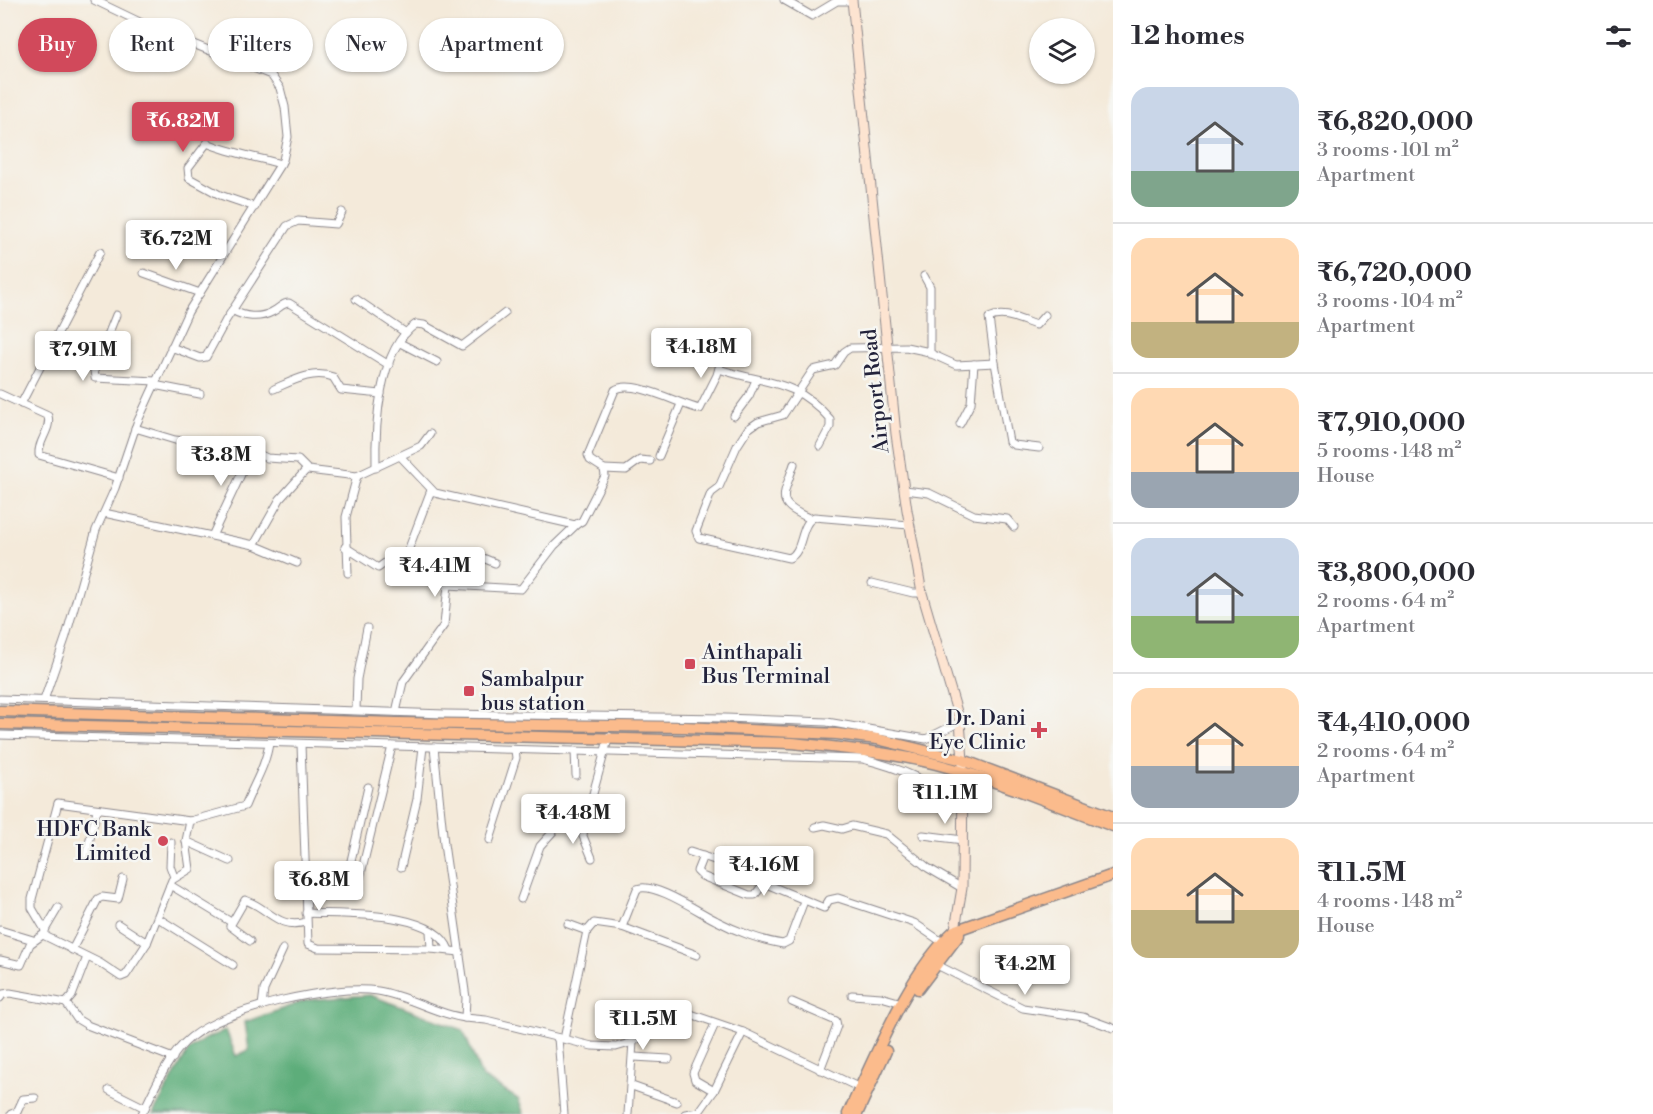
<!DOCTYPE html>
<meta charset="utf-8">
<style>
:root{--surface:#fff;--page:#f7f7f7;--text:#2b2b33;--muted:#7c7c81;--line:#e1e1e2;--accent:#d1495b}
body{margin:0;font-family:"Libre Bodoni",serif;background:var(--page);color:var(--text);height:100vh;display:flex;flex-direction:column;font-size:22px;white-space:nowrap}
*{box-sizing:border-box;margin:0}
p{font-size:20px;color:var(--muted)}
.icon{flex:none;width:33px;height:33px;fill:none;stroke:currentColor;stroke-width:2;stroke-linecap:round;stroke-linejoin:round}
.map{position:relative;flex:1;overflow:hidden}
.panel{display:flex;flex-direction:column;background:var(--surface);width:540px}
.panel>*{flex:none}
.top-card{position:absolute;left:18px;top:18px;width:570px;height:54px;display:flex;gap:12px}
.fabs{position:absolute;left:1029px;top:18px;display:grid;gap:12px}
.fabs a{display:grid;place-items:center;width:66px;height:66px;border-radius:50%;background:var(--surface);box-shadow:0 2px 4px #0004;font-size:30px}
.price{position:absolute;translate:-50% -51px;padding:0 14px;border-radius:6px;background:#fff;color:#222;font-size:20px;line-height:39px;filter:drop-shadow(0 2px 3px #0008)}
.price::after{content:'';position:absolute;left:50%;top:36px;width:18px;height:14px;margin-left:-9px;background:inherit;clip-path:polygon(0 0,100% 0,50% 100%)}
.price.active{background:var(--accent);color:#fff}
ul{padding:0;list-style:none}
li{display:flex;align-items:center;gap:18px;height:150px;padding:0 18px}
li+li{border-top:2px solid var(--line)}
li span{display:grid;place-items:center;flex:none;width:168px;height:120px;border-radius:18px;color:#555}
li>.icon{margin-inline-start:auto}
span .icon{width:72px;height:72px;fill:#fffc;stroke-width:1}
li b{font-size:26px}
h2{display:flex;justify-content:space-between;align-items:center;height:72px;padding:0 18px;font-size:26px}
.tag{padding:0 21px;border-radius:27px;background:var(--surface);box-shadow:0 2px 4px #0004;font-size:21px;line-height:54px}
.tag.active{background:var(--accent);color:#fff}
main{display:flex;flex:1;min-height:0}
.map>svg:first-child{display:block}
.forest{fill:#5dad7a;stroke:#40685a;stroke-width:1.5}
.lines{fill:none;stroke-linecap:round;stroke-linejoin:round}
.minor-casing{stroke:#8b868a;stroke-width:9}
.secondary-casing{stroke:#8b868a;stroke-width:11}
.primary-casing{stroke:#8b868a;stroke-width:13}
.trunk-casing{stroke:#8b868a;stroke-width:13}
.minor{stroke:#fff;stroke-width:7}
.secondary{stroke:#fde4d1;stroke-width:9}
.primary{stroke:#fbbb8c;stroke-width:10}
.trunk{stroke:#fbbb8c;stroke-width:10}
.poi-dot{fill:#d1495b;stroke:#f6f6f2;stroke-width:2}
.labels{text-anchor:middle;stroke-width:5;stroke-linejoin:round;paint-order:stroke}
.street-label{font-size:21px;fill:#22223b;stroke:#f6f6f2}
.poi-label{font-size:21px;fill:#22223b;stroke:#f6f6f2;text-anchor:start}
</style>
<main>
<div class="map">
<svg width="1113" height="1114" viewBox="0 0 1113 1114">
<rect width="100%" height="100%" fill="#f6f6f2"/>
<filter id="ink" filterUnits="userSpaceOnUse"><feTurbulence type="fractalNoise" baseFrequency=".0167" numOctaves="2"/><feDisplacementMap in="SourceGraphic" scale="12" xChannelSelector="R" yChannelSelector="G"/><feConvolveMatrix kernelMatrix="1 2 1 2 8 2 1 2 1" color-interpolation-filters="sRGB"/></filter>
<filter id="wash" filterUnits="userSpaceOnUse"><feTurbulence type="fractalNoise" baseFrequency=".008" numOctaves="4" result="noise"/><feDisplacementMap in="SourceGraphic" scale="24" xChannelSelector="R" yChannelSelector="G"/><feGaussianBlur stdDeviation="1.35" result="paint"/><feColorMatrix in="noise" values="0 0 0 0 0 0 0 0 0 0 0 0 0 0 0 0 0 1.4 0 .05"/><feComposite in="paint" operator="in"/></filter>
<g filter="url(#wash)">
<rect width="100%" height="100%" fill="#f4eada"/>
<path class="forest" d="M370,995L463,1030L482,1077L518,1099L524,1114H153L188,1051L203,1040L226,1030L236,1056L249,1050L245,1022L307,1000Z"/>
</g>
<g filter="url(#ink)">
<g class="lines">
<defs>
<g id="minor">
<path d="M784,0L812,16L837,1H852"/>
<path d="M255,207L220,195L189,178L188,168L207,143C231,153 256,157 281,164"/>
<path d="M144,273L200,293"/>
<path d="M924,276L930,287V354"/>
<path d="M356,299L406,333"/>
<path d="M232,310C244,317 259,319 272,312C279,309 282,303 289,303L389,365"/>
<path d="M116,315L94,370L95,378L156,381"/>
<path d="M400,343L437,362"/>
<path d="M171,347L200,358L206,357L226,320L287,226L298,221L336,224L342,212"/>
<path d="M995,363L1009,442L1014,445L1039,448"/>
<path d="M719,369C766,385 793,377 830,419V427L820,446"/>
<path d="M154,385L200,394"/>
<path d="M274,389C292,381 313,369 333,377L341,390L381,394"/>
<path d="M0,394L48,416C52,429 37,442 39,455L119,478"/>
<path d="M21,404L100,252"/>
<path d="M734,416L749,396L756,380"/>
<path d="M960,424L971,403L974,364"/>
<path d="M135,428L175,440L248,449L267,458L298,460L308,470L357,476L421,446L430,434"/>
<path d="M400,456L435,493L575,525L582,521L605,476L604,469L590,460L588,455L615,390C632,378 680,405 700,409L717,375L722,357"/>
<path d="M659,456L681,404"/>
<path d="M794,464C783,498 774,503 811,519"/>
<path d="M376,468C375,428 378,349 416,324L424,325L462,346L505,313"/>
<path d="M604,469L626,470L640,460L650,461"/>
<path d="M905,490L929,493L974,515L1007,519L1014,527"/>
<path d="M104,513L254,545L297,563"/>
<path d="M909,525L814,517C799,525 804,552 789,558L699,538L696,531L711,493L719,487L737,446L748,429L758,422L783,415L813,370L835,365L844,352L850,348L906,347L925,351L956,365L995,363L989,318C1004,310 1022,321 1036,325L1045,315"/>
<path d="M213,534L252,451"/>
<path d="M254,545L280,499L306,470"/>
<path d="M345,547L378,568L396,555L406,556L448,585L444,625L403,682L396,712"/>
<path d="M406,556L431,490"/>
<path d="M348,573L346,517L357,476"/>
<path d="M872,583L913,593H922"/>
<path d="M448,585L521,589L554,546L577,524"/>
<path d="M450,585L458,582L467,557L483,558L495,563"/>
<path d="M0,699L445,714L725,718L827,722L926,739L960,722"/>
<path d="M44,700L66,636L96,530L115,488L137,423L188,312L283,160L288,137L285,107L280,88L271,75L148,26L94,0"/>
<path d="M356,710L357,679L367,628"/>
<path d="M0,735L863,759C901,768 931,782 963,804"/>
<path d="M301,744L308,944L318,948L431,949L460,952"/>
<path d="M434,747L444,844L466,998L465,1018L486,1020L592,1046L616,1047L633,1042L682,1011L743,1032L862,1089"/>
<path d="M575,751L576,775"/>
<path d="M584,826L583,836L592,858"/>
<path d="M815,827L824,825L842,829L852,826L886,834L928,868L962,888"/>
<path d="M923,835L963,840"/>
<path d="M490,840L516,758L515,750"/>
<path d="M186,841L230,861"/>
<path d="M171,842L170,866L174,877"/>
<path d="M690,852L742,869"/>
<path d="M86,855L97,810"/>
<path d="M703,856L697,871L702,876L749,895H755L764,883"/>
<path d="M767,866L764,883L824,908L829,900L838,898L914,923L942,942"/>
<path d="M401,867L417,799L423,747"/>
<path d="M305,873L318,872L355,880L360,878L392,746"/>
<path d="M347,878L368,787"/>
<path d="M170,885L231,922"/>
<path d="M521,899L540,846L560,824L584,826L609,736"/>
<path d="M58,908L45,930V936L100,963L121,977L126,975L147,943"/>
<path d="M306,913C342,915 434,909 449,950"/>
<path d="M158,918L233,965"/>
<path d="M118,924L147,943L172,880L190,869L186,841L190,821L245,806C253,785 266,766 269,743"/>
<path d="M622,927L697,955"/>
<path d="M0,930L33,940"/>
<path d="M45,930L32,908V899L58,803L190,821"/>
<path d="M430,931L431,949"/>
<path d="M587,931L594,923L622,927L637,889C654,881 700,913 717,921C736,931 762,941 783,944L789,941L804,901"/>
<path d="M250,941L230,926L245,900C269,908 278,930 306,922"/>
<path d="M72,950L98,899L102,897L118,899L123,879"/>
<path d="M0,960L21,965L30,944L44,934"/>
<path d="M935,964L1023,1008L1083,1017L1113,1028"/>
<path d="M852,995L881,997L902,1003"/>
<path d="M0,998L3,994L10,993L66,1003"/>
<path d="M792,1002L836,1021L837,1026L820,1070"/>
<path d="M66,1003L77,1019L87,1025L173,1058"/>
<path d="M66,1003L72,996L87,957"/>
<path d="M262,1006L264,990L283,949"/>
<path d="M558,1038L564,1114"/>
<path d="M564,1039L587,931L568,924"/>
<path d="M634,1057L669,1059"/>
<path d="M632,1086L677,1102"/>
<path d="M109,1090L145,1108"/>
<path d="M714,1091L695,1080L693,1073L715,1024"/>
<path d="M11,1114L17,1112L23,1099L35,1098"/>
<path d="M142,1114C154,1089 169,1054 191,1037C228,1008 331,984 378,991C409,996 435,1014 465,1018"/>
<path d="M628,1114L633,1042"/>
<path d="M685,1114L699,1112L714,1091L743,1032"/>
</g>
<path id="secondary" d="M852,0L896,434L907,510L922,593L960,722L963,760L962,888L954,935"/>
<g id="primary">
<path d="M918,989L959,935"/>
<path d="M848,1114C875,1057 908,973 954,931L1113,875"/>
<path d="M857,1114L886,1051"/>
</g>
<g id="trunk">
<path d="M0,711L397,723L684,727L837,734L877,739L963,760L1113,817"/>
<path d="M0,724L792,743C840,748 889,752 936,764C997,780 1054,804 1113,826"/>
</g>
</defs>
<use href="#minor" class="minor-casing"/>
<use href="#secondary" class="secondary-casing"/>
<use href="#primary" class="primary-casing"/>
<use href="#trunk" class="trunk-casing"/>
<use href="#minor" class="minor"/>
<use href="#secondary" class="secondary"/>
<use href="#primary" class="primary"/>
<use href="#trunk" class="trunk"/>
</g>
</g>
<g class="poi-dot">
<rect x="684" y="658" width="12" height="12" rx="3"/>
<rect x="463" y="685" width="12" height="12" rx="3"/>
<path d="M1036 721h6v6h6v6h-6v6h-6v-6h-6v-6h6z"/>
<circle cx="163" cy="841" r="6"/>
</g>
<g class="labels">
<g class="street-label">
<text transform="translate(875 391) rotate(-96)" y="7">Airport Road</text>
</g>
<g class="poi-label">
<text x="702" y="659">Ainthapali<tspan x="702" dy="24">Bus Terminal</tspan></text>
<text x="481" y="686">Sambalpur<tspan x="481" dy="24">bus station</tspan></text>
<text x="1026" y="725" text-anchor="end">Dr. Dani<tspan x="1026" dy="24">Eye Clinic</tspan></text>
<text x="151" y="836" text-anchor="end">HDFC Bank<tspan x="151" dy="24">Limited</tspan></text>
</g>
</g>
</svg>
<div class="fabs">
<a><svg class="icon" aria-label="layers" viewBox="0 0 24 24"><path d="M12 4l9 5-9 5-9-5zM3 14l9 5 9-5"/></svg></a>
</div>
<b class="price active" style="left:183px;top:153px">₹6.82M</b>
<b class="price" style="left:176px;top:271px">₹6.72M</b>
<b class="price" style="left:701px;top:379px">₹4.18M</b>
<b class="price" style="left:83px;top:382px">₹7.91M</b>
<b class="price" style="left:221px;top:487px">₹3.8M</b>
<b class="price" style="left:435px;top:598px">₹4.41M</b>
<b class="price" style="left:945px;top:825px">₹11.1M</b>
<b class="price" style="left:573px;top:845px">₹4.48M</b>
<b class="price" style="left:764px;top:897px">₹4.16M</b>
<b class="price" style="left:319px;top:912px">₹6.8M</b>
<b class="price" style="left:1025px;top:996px">₹4.2M</b>
<b class="price" style="left:643px;top:1051px">₹11.5M</b>
<div class="top-card">
<a class="tag active">Buy</a>
<a class="tag">Rent</a>
<a class="tag">Filters</a>
<a class="tag">New</a>
<a class="tag">Apartment</a>
</div>
</div>
<section class="panel">
<h2>12 homes<svg class="icon" aria-label="filters" viewBox="0 0 24 24"><path d="M4 7h16M4 17h16"/><circle cx="9" cy="7" r="2"/><circle cx="15" cy="17" r="2"/></svg></h2>
<ul>
<li><span style="background:linear-gradient(#c9d6e8 70%,#7fa58c 0)"><svg class="icon" aria-label="home" viewBox="0 0 24 24"><path d="M3 11l9-7 9 7M6 9v11h12V9"/></svg></span><div><b>₹6,820,000</b><p>3 rooms · 101 m²</p><p>Apartment</p></div></li>
<li><span style="background:linear-gradient(#ffd9b3 70%,#c2b280 0)"><svg class="icon" aria-label="home" viewBox="0 0 24 24"><path d="M3 11l9-7 9 7M6 9v11h12V9"/></svg></span><div><b>₹6,720,000</b><p>3 rooms · 104 m²</p><p>Apartment</p></div></li>
<li><span style="background:linear-gradient(#ffd9b3 70%,#9aa5b1 0)"><svg class="icon" aria-label="home" viewBox="0 0 24 24"><path d="M3 11l9-7 9 7M6 9v11h12V9"/></svg></span><div><b>₹7,910,000</b><p>5 rooms · 148 m²</p><p>House</p></div></li>
<li><span style="background:linear-gradient(#c9d6e8 65%,#8fb573 0)"><svg class="icon" aria-label="home" viewBox="0 0 24 24"><path d="M3 11l9-7 9 7M6 9v11h12V9"/></svg></span><div><b>₹3,800,000</b><p>2 rooms · 64 m²</p><p>Apartment</p></div></li>
<li><span style="background:linear-gradient(#ffd9b3 65%,#9aa5b1 0)"><svg class="icon" aria-label="home" viewBox="0 0 24 24"><path d="M3 11l9-7 9 7M6 9v11h12V9"/></svg></span><div><b>₹4,410,000</b><p>2 rooms · 64 m²</p><p>Apartment</p></div></li>
<li><span style="background:linear-gradient(#ffd9b3 60%,#c2b280 0)"><svg class="icon" aria-label="home" viewBox="0 0 24 24"><path d="M3 11l9-7 9 7M6 9v11h12V9"/></svg></span><div><b>₹11.5M</b><p>4 rooms · 148 m²</p><p>House</p></div></li>
</ul>
</section>
</main>
